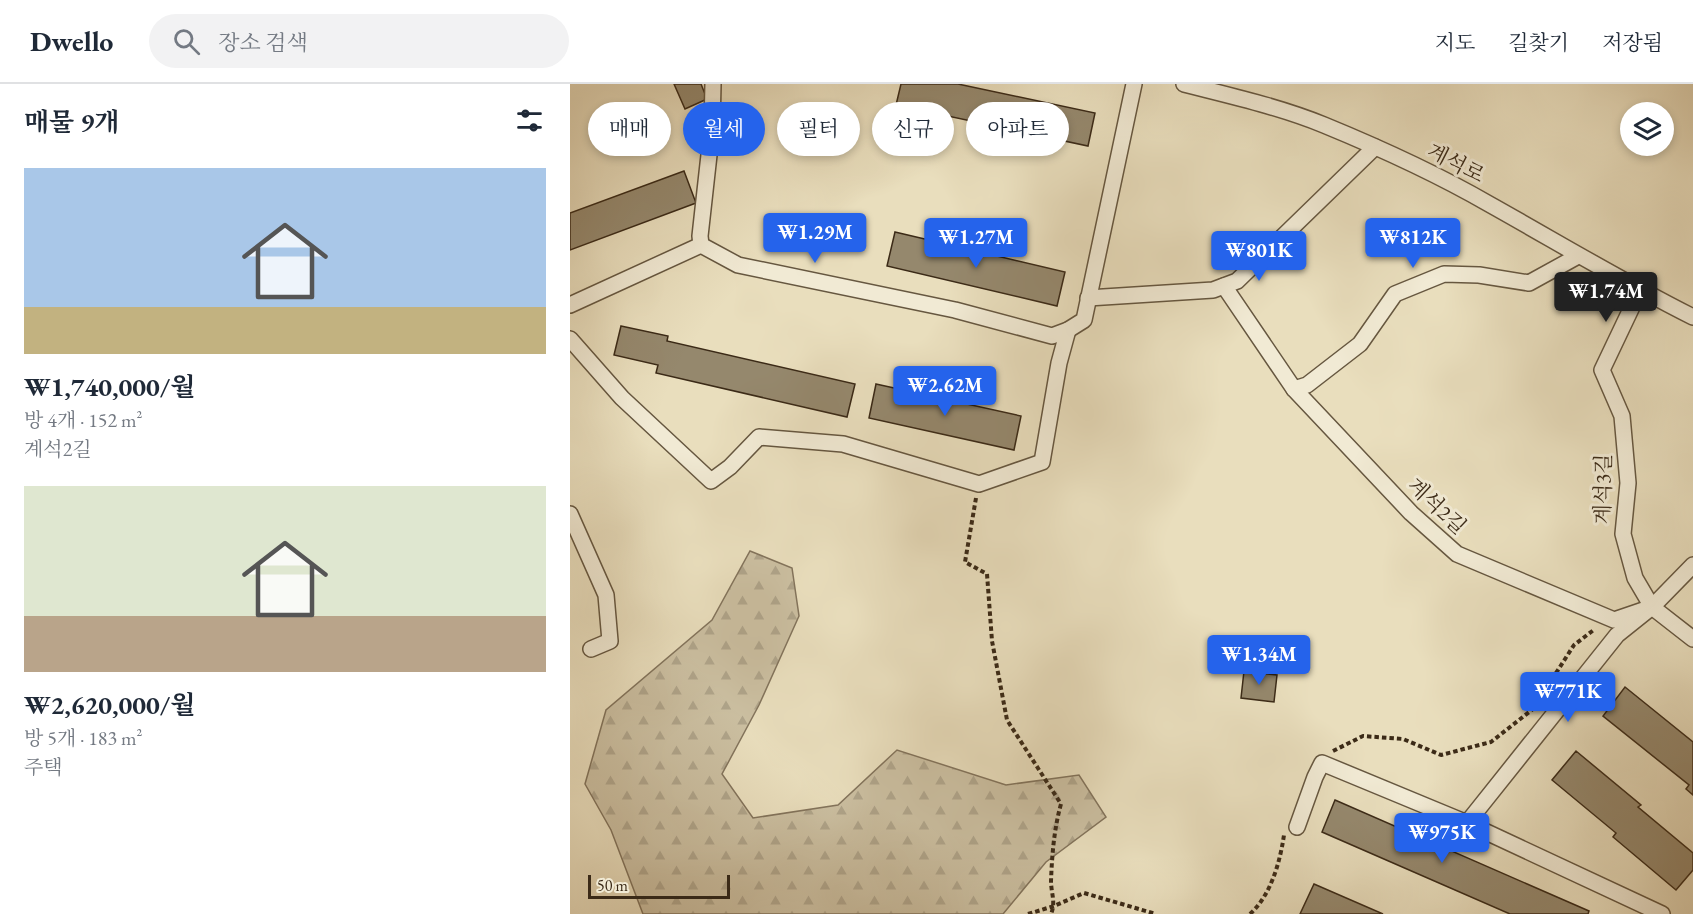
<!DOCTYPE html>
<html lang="ko">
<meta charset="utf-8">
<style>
:root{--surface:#fff;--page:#f2f2f3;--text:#1f2937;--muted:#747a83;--line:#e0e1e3;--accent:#2563eb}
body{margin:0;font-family:"EB Garamond","Noto Serif KR",serif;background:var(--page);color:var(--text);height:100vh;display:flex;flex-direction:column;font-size:22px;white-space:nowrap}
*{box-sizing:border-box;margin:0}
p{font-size:20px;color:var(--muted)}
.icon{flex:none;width:33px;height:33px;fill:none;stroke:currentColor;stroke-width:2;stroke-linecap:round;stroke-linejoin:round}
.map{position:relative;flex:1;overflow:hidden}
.panel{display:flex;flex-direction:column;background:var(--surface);width:570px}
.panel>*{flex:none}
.guide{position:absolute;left:18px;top:18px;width:570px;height:54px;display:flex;gap:12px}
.controls{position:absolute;left:1050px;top:18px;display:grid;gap:12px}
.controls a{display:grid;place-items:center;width:54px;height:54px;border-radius:50%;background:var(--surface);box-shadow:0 3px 9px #0003;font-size:30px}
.scale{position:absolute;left:18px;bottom:15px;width:142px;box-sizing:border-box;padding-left:6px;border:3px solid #3b2a17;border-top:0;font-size:16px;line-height:21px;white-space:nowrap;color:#3b2a17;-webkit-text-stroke:4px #f1ead4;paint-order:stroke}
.price{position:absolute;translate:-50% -51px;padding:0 14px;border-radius:6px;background:var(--accent);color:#fff;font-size:20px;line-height:39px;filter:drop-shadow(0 2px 3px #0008)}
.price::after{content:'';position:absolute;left:50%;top:36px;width:18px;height:14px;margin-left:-9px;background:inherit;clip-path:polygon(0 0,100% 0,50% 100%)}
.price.active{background:#222;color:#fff}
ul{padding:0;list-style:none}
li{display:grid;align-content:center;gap:12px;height:318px;padding:0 24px}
li span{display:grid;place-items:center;height:186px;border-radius:0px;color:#555}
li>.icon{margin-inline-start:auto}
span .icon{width:108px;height:108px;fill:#fffc;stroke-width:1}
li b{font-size:26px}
h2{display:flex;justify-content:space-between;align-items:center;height:72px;padding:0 24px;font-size:26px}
.tag{padding:0 21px;border-radius:27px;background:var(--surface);box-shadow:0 3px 9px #0003;font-size:21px;line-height:54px}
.tag.active{background:var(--accent);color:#fff}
header{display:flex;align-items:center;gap:36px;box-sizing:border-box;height:84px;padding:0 30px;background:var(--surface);border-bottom:2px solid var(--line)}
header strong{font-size:28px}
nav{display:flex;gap:33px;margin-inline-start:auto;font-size:21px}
.search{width:420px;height:54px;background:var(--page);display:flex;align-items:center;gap:15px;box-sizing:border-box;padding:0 21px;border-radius:33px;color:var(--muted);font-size:22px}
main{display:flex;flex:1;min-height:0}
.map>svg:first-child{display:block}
.forest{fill:url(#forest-firs);stroke:#83745c;stroke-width:1.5}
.building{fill:#95886d;stroke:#3b2a17;stroke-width:1.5}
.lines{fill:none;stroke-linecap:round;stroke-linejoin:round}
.street-casing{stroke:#665740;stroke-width:18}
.path{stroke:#3b2a17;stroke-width:4;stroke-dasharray:4.5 3;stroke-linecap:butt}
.street{stroke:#f1ead4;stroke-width:15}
.labels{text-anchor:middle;stroke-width:6;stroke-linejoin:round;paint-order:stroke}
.street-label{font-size:21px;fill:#3b2a17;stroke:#f1ead4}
</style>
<header>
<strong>Dwello</strong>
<div class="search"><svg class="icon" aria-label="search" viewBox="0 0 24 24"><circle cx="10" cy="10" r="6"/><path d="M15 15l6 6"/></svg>장소 검색</div>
<nav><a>지도</a><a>길찾기</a><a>저장됨</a></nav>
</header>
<main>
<section class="panel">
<h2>매물 9개<svg class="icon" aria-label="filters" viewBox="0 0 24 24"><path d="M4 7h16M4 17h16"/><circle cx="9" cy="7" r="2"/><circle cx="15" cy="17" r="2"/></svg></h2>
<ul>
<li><span style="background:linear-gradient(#a9c7e8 75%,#c2b280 0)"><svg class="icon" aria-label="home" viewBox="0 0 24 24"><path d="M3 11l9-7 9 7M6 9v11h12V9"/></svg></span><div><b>₩1,740,000/월</b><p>방 4개 · 152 m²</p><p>계석2길</p></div></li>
<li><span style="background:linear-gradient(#dfe7d0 70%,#b9a48a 0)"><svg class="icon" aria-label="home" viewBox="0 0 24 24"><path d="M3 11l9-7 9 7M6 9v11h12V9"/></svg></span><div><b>₩2,620,000/월</b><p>방 5개 · 183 m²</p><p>주택</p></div></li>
</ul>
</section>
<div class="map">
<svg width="1123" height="830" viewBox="0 0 1123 830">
<defs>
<pattern id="forest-firs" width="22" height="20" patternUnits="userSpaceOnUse" patternTransform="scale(1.5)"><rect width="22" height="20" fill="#cbbfa1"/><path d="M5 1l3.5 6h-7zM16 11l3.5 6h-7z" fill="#afa48a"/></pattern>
</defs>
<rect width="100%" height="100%" fill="#e9debd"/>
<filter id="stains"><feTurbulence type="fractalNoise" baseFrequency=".00333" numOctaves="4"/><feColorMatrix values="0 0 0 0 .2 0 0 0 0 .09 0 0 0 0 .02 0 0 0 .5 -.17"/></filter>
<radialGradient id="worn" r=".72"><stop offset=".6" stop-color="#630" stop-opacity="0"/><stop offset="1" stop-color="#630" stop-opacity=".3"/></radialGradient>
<path class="forest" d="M180,467L222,484L229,532L189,621L152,690L183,734L268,721L327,666L436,701L509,691L536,733L476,778L433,830H73L41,746L15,700L36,626L142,536Z"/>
<g class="building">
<path d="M104,0H131L137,15L115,25Z"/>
<path d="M331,0H388L525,29L518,62L326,21Z"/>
<path d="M114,87L126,119L0,166V129Z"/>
<path d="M325,148L495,188L487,222L317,182Z"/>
<path d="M51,242L98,252L97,257L285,300L277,333L86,289L88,281L44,271Z"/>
<path d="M306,300L451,332L444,366L299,334Z"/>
<path d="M674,587L707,591L704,618L671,614Z"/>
<path d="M1055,603L1123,658V711L1116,705L1119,701L1033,632Z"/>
<path d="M1006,667L1071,721L1068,723L1123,769V786L1106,806L1043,753L1046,749L982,696Z"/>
<path d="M765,716L1019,827L1018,830H940L752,748Z"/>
<path d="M744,800L813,830H730Z"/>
</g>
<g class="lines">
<defs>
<g id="street">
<path d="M143,0L142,44L130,152L131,161L168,181L385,226L482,252L498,246L514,236L564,0"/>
<path d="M614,0C661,12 710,23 754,41C810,64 867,90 919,120C987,158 1053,198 1123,233"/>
<path d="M654,202L724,305L841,429L887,470L1044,536L1082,523"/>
<path d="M1070,206L1032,286L1052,332L1058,399L1053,450L1065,494L1082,523L1123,555"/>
<path d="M518,214L643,206L667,197L805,63"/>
<path d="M0,221L131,161"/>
<path d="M0,255L52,314L141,397L160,383L189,353L273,360L409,400L472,378L489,279L498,246"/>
<path d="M724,305L737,301L790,260L825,210L874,190L909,191L959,199L1008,172"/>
<path d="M0,430L36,511L40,557L21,565"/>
<path d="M897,739L1047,551L1082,523L1123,481"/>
<path d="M727,743L745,693L752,679L897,739L1092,830"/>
</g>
</defs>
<use href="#street" class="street-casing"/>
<g class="path">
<path d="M406,414L395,478L417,490L422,557L437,636L491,720C484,745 482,771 481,797C481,809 486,818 481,830"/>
<path d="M763,667L793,652L833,655L871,671L921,658L963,625L1004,561L1025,545"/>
<path d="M458,830L484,822L514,809L586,830"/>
<path d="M680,830C701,811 710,778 714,751"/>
</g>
<use href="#street" class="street"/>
</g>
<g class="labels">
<g class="street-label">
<text transform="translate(886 79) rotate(27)" y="7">계석로</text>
<text transform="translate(1033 405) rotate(-89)" y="7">계석3길</text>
<text transform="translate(867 422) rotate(43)" y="7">계석2길</text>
</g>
</g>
<rect width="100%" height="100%" filter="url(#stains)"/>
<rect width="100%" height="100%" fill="url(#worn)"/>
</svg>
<div class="controls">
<a><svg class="icon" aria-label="layers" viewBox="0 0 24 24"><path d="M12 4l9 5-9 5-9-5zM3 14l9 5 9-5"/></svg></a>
</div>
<div class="scale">50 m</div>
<b class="price" style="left:245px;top:180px">₩1.29M</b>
<b class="price" style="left:406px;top:185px">₩1.27M</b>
<b class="price" style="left:843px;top:185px">₩812K</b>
<b class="price" style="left:689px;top:198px">₩801K</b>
<b class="price active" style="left:1036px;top:239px">₩1.74M</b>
<b class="price" style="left:375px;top:333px">₩2.62M</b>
<b class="price" style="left:689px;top:602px">₩1.34M</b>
<b class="price" style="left:998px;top:639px">₩771K</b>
<b class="price" style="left:872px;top:780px">₩975K</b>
<div class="guide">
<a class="tag">매매</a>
<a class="tag active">월세</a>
<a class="tag">필터</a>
<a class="tag">신규</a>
<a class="tag">아파트</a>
</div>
</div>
</main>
